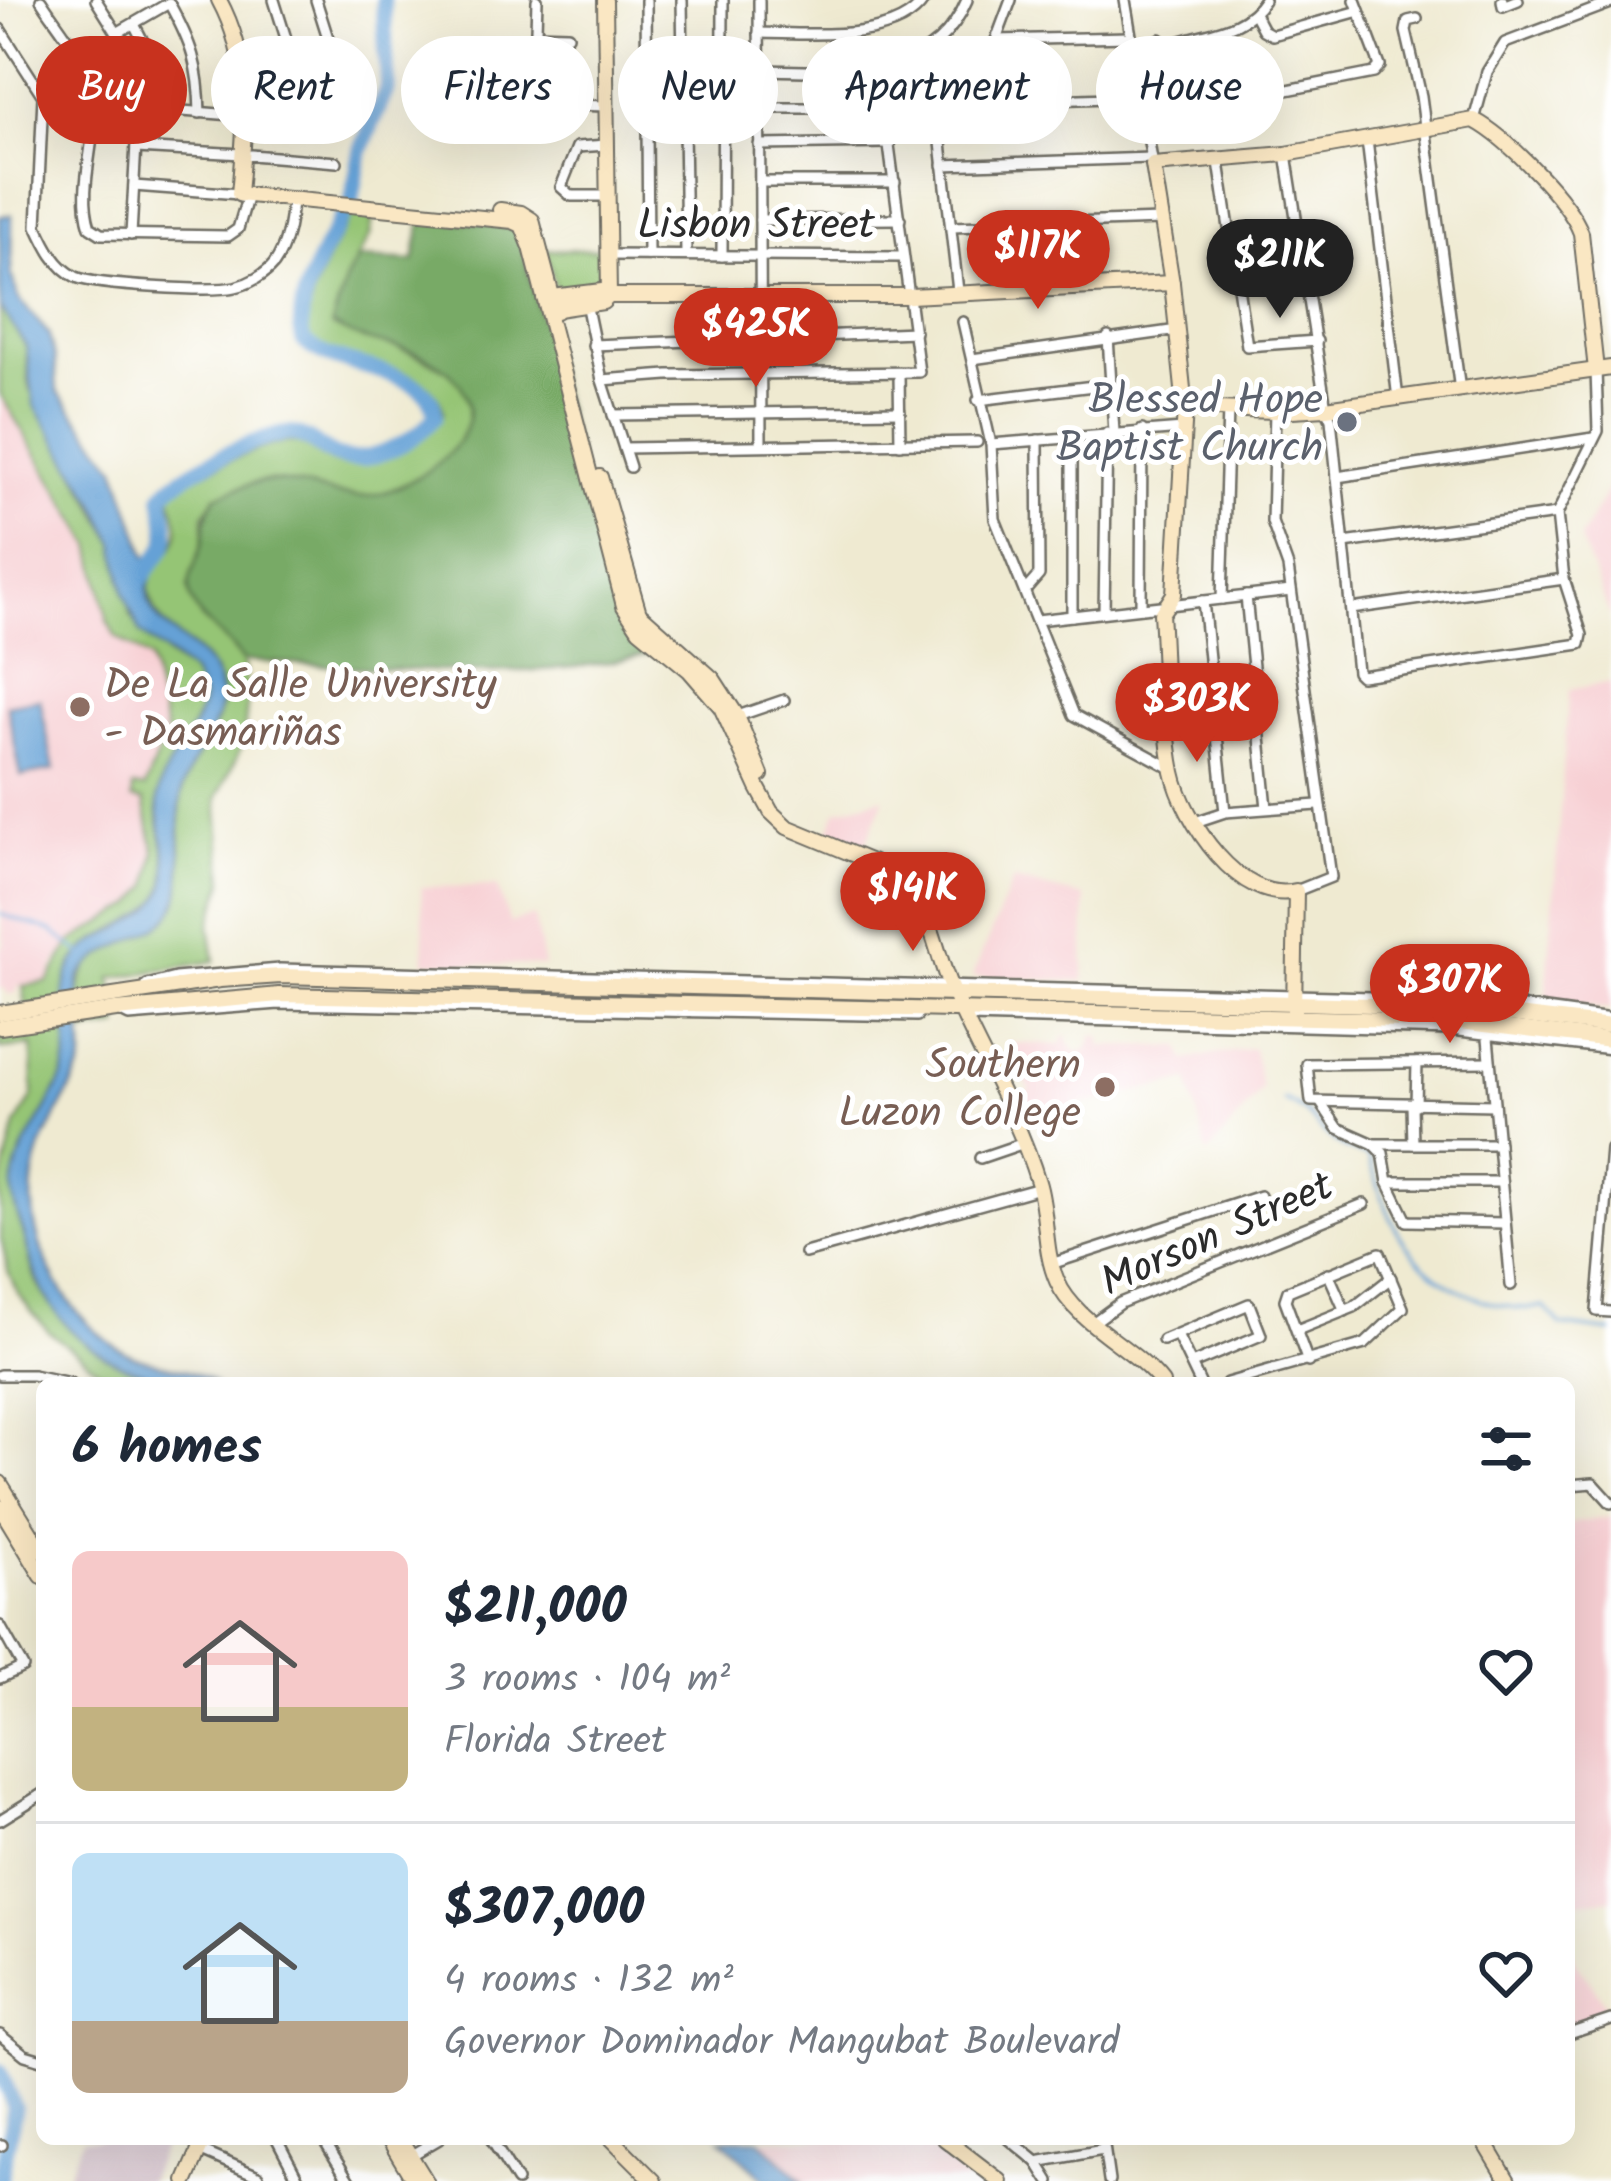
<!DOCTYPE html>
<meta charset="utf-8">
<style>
:root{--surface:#fff;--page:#f6f6f7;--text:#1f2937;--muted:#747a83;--line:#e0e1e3;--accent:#c8321e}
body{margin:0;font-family:Kalam,sans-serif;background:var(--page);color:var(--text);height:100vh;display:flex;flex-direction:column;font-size:45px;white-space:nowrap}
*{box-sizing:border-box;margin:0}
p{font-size:39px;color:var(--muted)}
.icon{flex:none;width:66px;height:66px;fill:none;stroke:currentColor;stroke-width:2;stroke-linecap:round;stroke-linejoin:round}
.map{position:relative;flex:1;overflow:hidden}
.side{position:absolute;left:36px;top:1377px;width:1539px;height:768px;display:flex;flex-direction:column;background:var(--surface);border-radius:18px;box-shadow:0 12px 48px #0002}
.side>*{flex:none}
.hud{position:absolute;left:36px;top:36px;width:1539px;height:108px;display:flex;gap:24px}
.price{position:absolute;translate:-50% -102px;padding:0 27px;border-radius:42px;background:var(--accent);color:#fff;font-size:39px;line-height:78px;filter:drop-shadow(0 3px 6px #0008)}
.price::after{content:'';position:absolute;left:50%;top:72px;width:36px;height:27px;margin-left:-18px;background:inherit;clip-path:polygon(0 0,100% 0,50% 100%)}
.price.on{background:#222;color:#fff}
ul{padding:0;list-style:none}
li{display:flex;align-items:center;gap:36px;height:300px;padding:0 36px}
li+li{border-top:3px solid var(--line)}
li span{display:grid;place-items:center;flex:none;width:336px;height:240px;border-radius:18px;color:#555}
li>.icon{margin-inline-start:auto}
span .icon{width:144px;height:144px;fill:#fffc;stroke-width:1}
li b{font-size:51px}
h2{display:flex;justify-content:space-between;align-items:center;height:144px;padding:0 36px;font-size:51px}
.pill{padding:0 42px;border-radius:54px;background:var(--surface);box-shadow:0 12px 48px #0002;font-size:42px;line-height:108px}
.pill.on{background:var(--accent);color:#fff}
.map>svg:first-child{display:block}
.built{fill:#f7cfd3}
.industrial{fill:#d2bdc7}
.green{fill:#95c575;stroke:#607850;stroke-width:3}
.forest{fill:#78aa66;stroke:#526a48;stroke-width:3}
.water{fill:#65a1d6;stroke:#486680;stroke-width:3}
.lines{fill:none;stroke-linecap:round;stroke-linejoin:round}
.stream{stroke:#65a1d6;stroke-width:3}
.river{stroke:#65a1d6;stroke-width:16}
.street-casing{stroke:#706e65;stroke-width:14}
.secondary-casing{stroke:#706e65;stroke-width:18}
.street{stroke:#fff;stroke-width:9}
.secondary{stroke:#fae7c3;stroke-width:14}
.worship-dot{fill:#6b7280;stroke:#fff;stroke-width:4.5}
.education-dot{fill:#8d6e63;stroke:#fff;stroke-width:4.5}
.labels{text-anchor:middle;stroke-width:10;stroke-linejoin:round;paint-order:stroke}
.street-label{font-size:42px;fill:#2b2b2b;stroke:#fff}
.worship-label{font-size:42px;fill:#5b616d;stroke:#fff;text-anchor:end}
.education-label{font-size:42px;fill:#785e54;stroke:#fff;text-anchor:start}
</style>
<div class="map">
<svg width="1611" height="2181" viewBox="0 0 1611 2181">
<rect width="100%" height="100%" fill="#fff"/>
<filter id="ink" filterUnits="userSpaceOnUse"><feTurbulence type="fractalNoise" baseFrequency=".00833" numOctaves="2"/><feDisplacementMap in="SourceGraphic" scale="24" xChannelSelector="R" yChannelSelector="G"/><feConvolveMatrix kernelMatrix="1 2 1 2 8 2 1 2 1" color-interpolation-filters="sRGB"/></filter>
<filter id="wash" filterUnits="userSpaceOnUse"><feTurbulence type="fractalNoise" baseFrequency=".004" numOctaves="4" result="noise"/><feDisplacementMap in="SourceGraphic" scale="48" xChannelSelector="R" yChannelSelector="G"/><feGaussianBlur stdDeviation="2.7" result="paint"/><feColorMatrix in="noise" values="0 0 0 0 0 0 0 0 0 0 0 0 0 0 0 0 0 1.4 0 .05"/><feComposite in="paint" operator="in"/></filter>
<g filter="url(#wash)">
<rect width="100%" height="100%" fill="#efead1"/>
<g class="built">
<path d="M0,394L92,545L115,636L150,659L168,742L145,788H133L132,799L144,800L155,852L146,892L133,905L72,941L54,965L48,982L17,987V993L7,994L5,988L0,989V947L4,946L0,900Z"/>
<path d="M1611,483V618L1580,539Z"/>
<path d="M1611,682V1010L1546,1000L1569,690Z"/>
<path d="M885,797L864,848L828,833L837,810Z"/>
<path d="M1013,880L1085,897L1084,981L972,977Z"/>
<path d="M497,886L510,923L534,916L544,966L425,962L421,887Z"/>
<path d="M1068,1036V1043L1075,1051L1083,1052L1091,1044L1092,1036H1101V1046L1181,1047L1185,1060L1253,1048L1262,1089L1207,1155L1189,1080L1017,1119L1007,1098L1030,1091L1007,1043L1062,1045L1063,1037Z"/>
<path d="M1611,1517V1899L1569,1902V1524Z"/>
<path d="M1569,1944L1577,1963L1611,2012L1569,2031Z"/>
<path d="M759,2139H919L968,2181H803Z"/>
</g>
<path class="industrial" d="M82,2139H166L148,2181H65Z"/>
<g class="green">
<path d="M352,214L373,217L370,236L347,277L332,326C372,344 511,364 461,439C444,464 407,487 378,494C341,504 305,480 269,481C252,482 232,491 216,496L204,514V539L188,587L201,618L221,634L243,661L248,696L243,744L217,798L224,881L210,926L215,961L112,978L119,1027L80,1033C76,963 82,961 145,933C156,928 167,922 173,911C191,879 173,821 184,784C194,749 237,715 216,675C198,639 158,638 149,592C145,571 172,557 177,537C181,522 171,508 171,493C189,477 268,441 291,442C308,443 317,456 332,462C368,476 428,442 444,412C428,355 346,371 309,338C299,304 336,243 352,214Z"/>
<path d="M602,249V283L556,290L546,250Z"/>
<path d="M0,307L26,346L30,390L115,543L131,616L168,656L192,673L203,697C199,729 167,758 159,796C152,827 177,866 161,895C143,927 93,929 75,962C54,998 77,1041 62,1078C48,1113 17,1145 13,1185C12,1202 20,1222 25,1238C30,1257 31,1273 41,1290C63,1330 133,1363 174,1383H125L101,1372L48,1331L18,1294L8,1271L0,1234V1189L16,1125L33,1096L32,1046L0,1049V1038L30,1032L23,986L48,982L72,941L133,905L149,886L155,852L144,801L132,799L133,787L145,788L158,752L168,741L150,659L115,636L108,622L92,545L0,394Z"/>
</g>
<path class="forest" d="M422,217L515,227L518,231L620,621L629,636L648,654C523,686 372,666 243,661C228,635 188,619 189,586C189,571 201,555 203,540C207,521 205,513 216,496C232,491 252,481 269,481C306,480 341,504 379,494C429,480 504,425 450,373C417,341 365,349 332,324L347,277L359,258L414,261Z"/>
<g class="water">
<path d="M12,215L11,274L19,299L48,333L55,357L57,391L116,467L152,574C129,623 202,641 216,676C234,718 193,749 183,787C173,823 189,874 175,907C162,939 104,940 80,976C74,1004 85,1031 83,1059C82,1074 47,1129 40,1150C15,1220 54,1303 112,1344C144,1368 187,1364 214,1383C123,1383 47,1339 27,1245C23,1226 10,1203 13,1183C18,1143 49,1112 63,1076C76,1040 51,995 75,960C96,931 144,926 161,895C176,867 155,826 158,796C163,758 199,734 203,697L192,673L140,633L124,593L115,543L95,502L34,405L26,346L0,307V216Z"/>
<path d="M40,699L54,770L21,776L7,705Z"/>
<path d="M721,2139H759L803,2181H767Z"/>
</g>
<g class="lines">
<g class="stream">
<path d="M0,914L52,931L83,955"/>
<path d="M1284,1100C1324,1117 1316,1143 1368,1156C1378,1184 1388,1219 1405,1243C1435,1286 1493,1314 1544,1307L1561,1325L1611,1332"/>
</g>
<g class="river">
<path d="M352,200L361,150L388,87L383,0"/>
<path d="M138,585C167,537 173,557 162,497C171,476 270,429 294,434C310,437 321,450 335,456C366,468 418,441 435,416C435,365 330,372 303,340C292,299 326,248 344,213"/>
<path d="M0,2071L15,2108L0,2180"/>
</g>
</g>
</g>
<g filter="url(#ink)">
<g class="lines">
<defs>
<g id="street">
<path d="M41,0C57,25 82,53 90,83C104,129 75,181 90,227L101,234L228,236L238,229L248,195"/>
<path d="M96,0L132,57L139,89L131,235"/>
<path d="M274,0L294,64V118"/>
<path d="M646,0L648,255"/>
<path d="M682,0L686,255"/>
<path d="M759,0L761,445"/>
<path d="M1125,0L1152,160"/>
<path d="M1502,0L1503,6L1518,0"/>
<path d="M169,3C192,44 199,66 200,113"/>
<path d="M1255,15L1263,30L1272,35L1359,11"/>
<path d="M1417,19L1408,21L1406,31L1421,96L1460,391"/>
<path d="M134,24L156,66L160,110"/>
<path d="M0,29L43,96L37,226C46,246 56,267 76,277C96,286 212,292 235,287C249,284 265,275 274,264C287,245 290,223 292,201"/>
<path d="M117,33L169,3"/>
<path d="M759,33C804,33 896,44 924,0"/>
<path d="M535,34L568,35"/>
<path d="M1160,39L1167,46C1201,31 1243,34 1264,0"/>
<path d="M996,40L1130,37"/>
<path d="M1167,46C1161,77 1172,104 1206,106L1374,73L1380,66L1355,0"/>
<path d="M81,63L126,51"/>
<path d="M759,70C839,70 930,88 967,0"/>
<path d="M954,103L1140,97"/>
<path d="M94,104L245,116"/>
<path d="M533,104L606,106"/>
<path d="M759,108H886"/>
<path d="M253,117H331L328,38L316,0"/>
<path d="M533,120L537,0"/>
<path d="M1474,120L1487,72L1505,43L1611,3"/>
<path d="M1367,140L1398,399"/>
<path d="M607,145L577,147L561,187L571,196H608"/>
<path d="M759,145L890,143"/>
<path d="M136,148L242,154"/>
<path d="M1286,154L1326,408L1331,419L1357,672L1361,676L1580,644L1582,635L1564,579L1557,514L1598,431L1596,370"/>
<path d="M251,155L337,162"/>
<path d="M1219,162L1247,346L1317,341"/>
<path d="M943,165L1151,158"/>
<path d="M760,182H895"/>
<path d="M134,186L239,194L240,197"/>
<path d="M760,220L900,219"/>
<path d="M952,227L1161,220"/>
<path d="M609,255L903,257"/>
<path d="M722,256L723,0"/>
<path d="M958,291L937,108L954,103L996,40L1011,0"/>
<path d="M586,303L602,380L630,467"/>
<path d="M963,322L991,444L995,519L1074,715L1171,768"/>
<path d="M1108,337L1114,432"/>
<path d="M593,345L915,332"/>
<path d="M972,359L1178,330"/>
<path d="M899,374L900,444"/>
<path d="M602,380L668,375L919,372L879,70"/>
<path d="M978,400L1110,384"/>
<path d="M1275,411L1272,522L1288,567L1331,877L1296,891"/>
<path d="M613,415L900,411"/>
<path d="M991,444L1183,429"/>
<path d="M624,448L977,442"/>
<path d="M1337,477L1593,438"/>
<path d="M1344,543L1557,514"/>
<path d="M1025,591L1039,575L1038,440"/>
<path d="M1246,596L1267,808"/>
<path d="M1222,599L1228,409"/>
<path d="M1203,601L1225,812"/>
<path d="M1141,608L1142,430"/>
<path d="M1351,609L1564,579"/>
<path d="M1104,612L1107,433"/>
<path d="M1072,616V436"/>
<path d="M1037,620L1291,591"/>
<path d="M732,718L784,700"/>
<path d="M1195,822L1225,812L1318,805"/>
<path d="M147,985L175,978L280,969L1411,998L1488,1002L1611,1019"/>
<path d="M119,1011L129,1016L279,1004L917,1016"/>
<path d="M970,1017L1451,1030L1611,1049"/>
<path d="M1487,1027L1511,1285"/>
<path d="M1490,1062L1307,1064L1311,1101L1494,1105"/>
<path d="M1321,1103L1338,1128L1374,1144L1383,1153L1388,1182L1407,1221L1505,1223"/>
<path d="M1412,1105L1413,1144"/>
<path d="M1416,1105L1417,1063"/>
<path d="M1374,1144H1498"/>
<path d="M1611,1149L1597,1311L1611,1312"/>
<path d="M980,1158L1024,1143"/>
<path d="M1388,1182H1501"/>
<path d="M805,1253L1040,1188"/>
<path d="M1051,1264L1260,1196"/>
<path d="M1328,1273L1345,1311"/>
<path d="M1094,1322L1120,1303L1364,1204"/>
<path d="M1297,1330L1354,1307L1391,1278"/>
<path d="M1177,1335L1200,1383"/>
<path d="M1163,1340L1249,1304L1261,1335L1192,1364"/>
<path d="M0,1375H33L70,1383"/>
<path d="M1227,1383L1365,1344L1403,1308L1380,1253L1288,1291L1285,1300L1308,1362"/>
<path d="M1569,1485L1593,1483L1611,1503"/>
<path d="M0,1626L23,1667L0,1678"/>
<path d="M0,1820L42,1794"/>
<path d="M1569,2034L1611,2020"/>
<path d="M0,2035L25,2055L42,2060"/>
<path d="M277,2139L299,2181"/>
<path d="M323,2139L349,2181"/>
<path d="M491,2139L517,2181"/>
<path d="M1009,2139L1037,2162L1049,2181"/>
<path d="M1103,2139L1109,2181"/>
<path d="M0,2146L2,2145"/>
<path d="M199,2150L258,2176L260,2181"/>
<path d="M410,2156L439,2139"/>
<path d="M1037,2162L1103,2150"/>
</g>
<g id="secondary">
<path d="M219,0C253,63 245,125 239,194L513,221L522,225L531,247L624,606L639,629L689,670L721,707L758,788L771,812L787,827L896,872C930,900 934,949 951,988C979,1053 1017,1113 1038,1182C1048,1214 1043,1250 1057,1281C1075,1323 1133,1346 1162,1383"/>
<path d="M605,0L609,296"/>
<path d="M500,210L521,213L532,220L556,311"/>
<path d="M544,298L602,291L609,296H910L1172,283"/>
<path d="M551,310L603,302L609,296"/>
<path d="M1185,408L1275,411L1326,408L1611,368"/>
<path d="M600,477L639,613L713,679L737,716L761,775"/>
<path d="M1294,1012L1296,891C1240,905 1183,820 1173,772C1163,721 1165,665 1161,614L1174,594L1185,408L1172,283L1153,165L1286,154L1474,120C1506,137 1569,200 1581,233L1596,370"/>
<path d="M0,1013L220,980L281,976L1449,1007L1611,1026"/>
<path d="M0,1027L116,1010L279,995L1451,1021L1611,1040"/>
<path d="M0,1483L42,1551"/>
<path d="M0,1507L42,1576"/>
<path d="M389,2139L414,2181"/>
<path d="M400,2139L426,2181"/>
<path d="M612,2139L654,2181"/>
<path d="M945,2139L1000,2181"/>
<path d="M1483,2139L1508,2181"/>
<path d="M186,2181L204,2139"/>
</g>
</defs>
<use href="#street" class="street-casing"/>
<use href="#secondary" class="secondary-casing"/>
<use href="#street" class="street"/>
<use href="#secondary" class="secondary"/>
</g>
</g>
<circle class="worship-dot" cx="1347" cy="422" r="12"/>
<g class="education-dot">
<circle cx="80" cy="707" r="12"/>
<circle cx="1105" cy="1087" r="12"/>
</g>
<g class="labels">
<g class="street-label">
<text x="756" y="238">Lisbon Street</text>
<text transform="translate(1216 1232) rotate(-24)" y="15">Morson Street</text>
</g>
<g class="worship-label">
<text x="1323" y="413">Blessed Hope<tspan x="1323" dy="48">Baptist Church</tspan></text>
</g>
<g class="education-label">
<text x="104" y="698">De La Salle University<tspan x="104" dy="48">- Dasmariñas</tspan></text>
<text x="1081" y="1078" text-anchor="end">Southern<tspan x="1081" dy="48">Luzon College</tspan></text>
</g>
</g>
</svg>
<b class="price" style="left:1038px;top:312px">$117K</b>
<b class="price on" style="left:1280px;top:321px">$211K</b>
<b class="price" style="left:756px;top:390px">$425K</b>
<b class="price" style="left:1197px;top:765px">$303K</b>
<b class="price" style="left:913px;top:954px">$141K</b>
<b class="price" style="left:1450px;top:1046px">$307K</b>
<div class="hud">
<a class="pill on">Buy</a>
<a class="pill">Rent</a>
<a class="pill">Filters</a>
<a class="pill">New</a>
<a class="pill">Apartment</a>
<a class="pill">House</a>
</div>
<section class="side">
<h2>6 homes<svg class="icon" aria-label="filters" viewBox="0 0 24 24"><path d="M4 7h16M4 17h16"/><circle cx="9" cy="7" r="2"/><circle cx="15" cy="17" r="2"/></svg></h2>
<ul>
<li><span style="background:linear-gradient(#f6c9c9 65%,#c2b280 0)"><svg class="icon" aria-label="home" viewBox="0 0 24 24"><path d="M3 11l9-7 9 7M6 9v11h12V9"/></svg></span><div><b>$211,000</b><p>3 rooms · 104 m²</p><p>Florida Street</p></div><svg class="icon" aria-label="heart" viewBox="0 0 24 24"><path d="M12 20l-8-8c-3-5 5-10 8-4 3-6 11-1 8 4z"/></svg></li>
<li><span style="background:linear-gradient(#bfe0f5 70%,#b9a48a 0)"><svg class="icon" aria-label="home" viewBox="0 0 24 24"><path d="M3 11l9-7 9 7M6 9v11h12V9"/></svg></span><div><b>$307,000</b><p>4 rooms · 132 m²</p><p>Governor Dominador Mangubat Boulevard</p></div><svg class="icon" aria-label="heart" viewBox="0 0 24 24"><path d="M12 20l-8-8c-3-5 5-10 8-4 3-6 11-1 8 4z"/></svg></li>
</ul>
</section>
</div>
